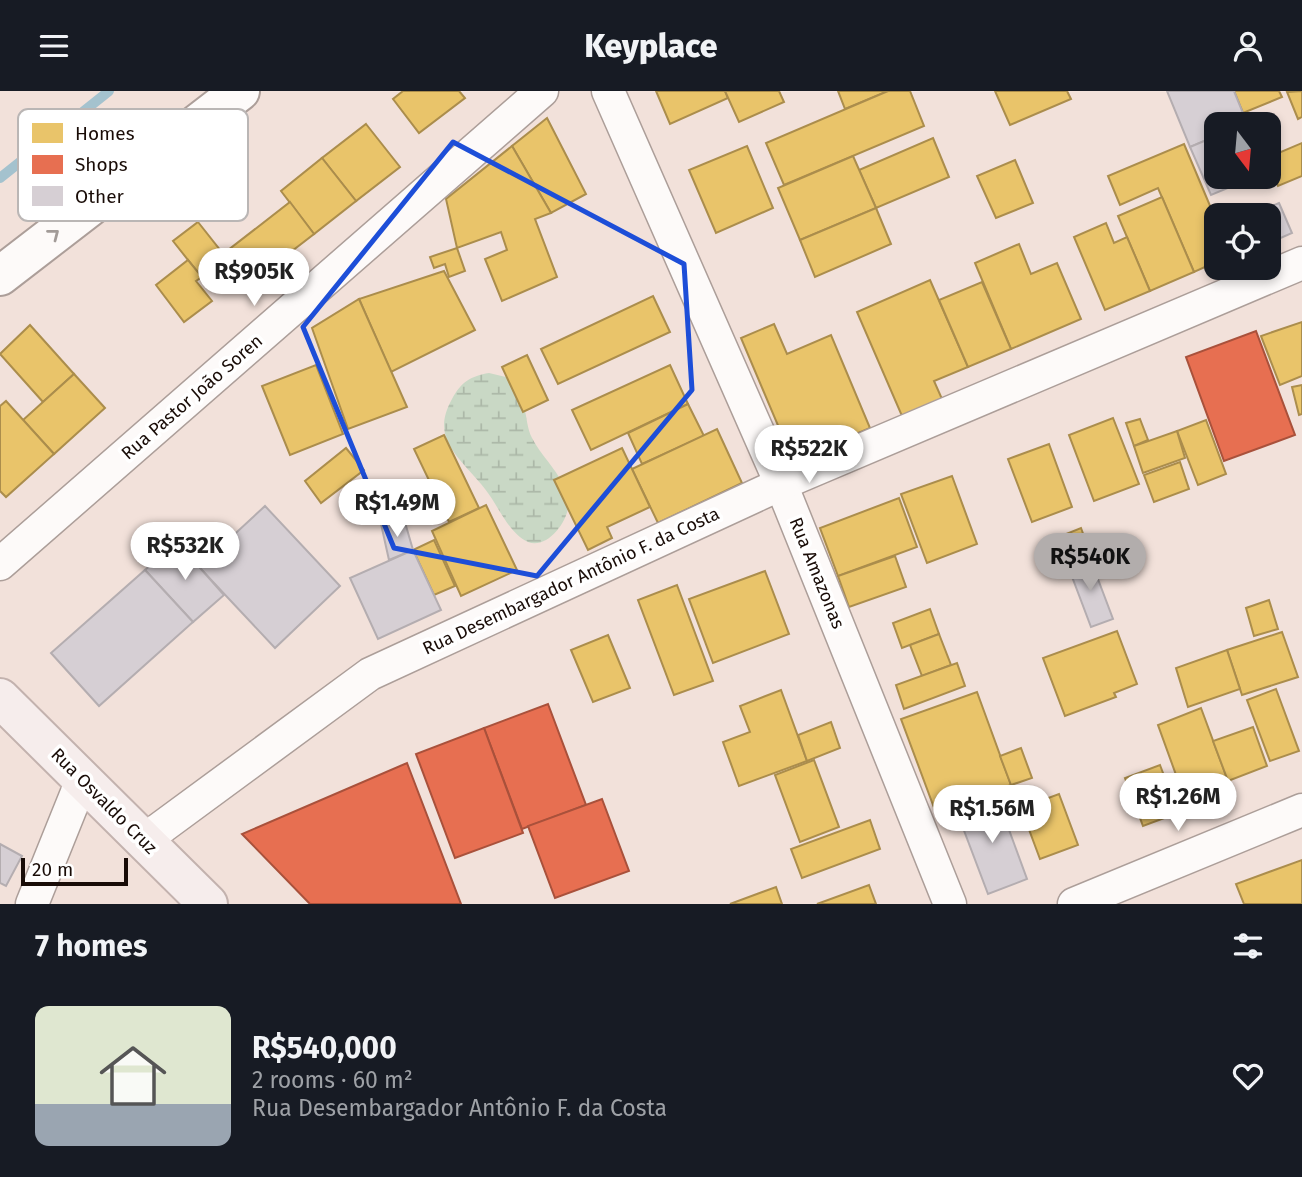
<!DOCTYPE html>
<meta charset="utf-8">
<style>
:root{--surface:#171b24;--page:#242831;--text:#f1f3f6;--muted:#9ea1a6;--accent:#b2adac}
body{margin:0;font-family:"Fira Sans",sans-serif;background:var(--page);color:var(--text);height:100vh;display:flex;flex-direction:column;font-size:26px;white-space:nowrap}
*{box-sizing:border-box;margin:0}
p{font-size:23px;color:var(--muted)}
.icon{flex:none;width:38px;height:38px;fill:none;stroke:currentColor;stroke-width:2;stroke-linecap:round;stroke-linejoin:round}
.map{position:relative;height:813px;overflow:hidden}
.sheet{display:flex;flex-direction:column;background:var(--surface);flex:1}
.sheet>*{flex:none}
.needle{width:46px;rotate:164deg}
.buttons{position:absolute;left:1204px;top:21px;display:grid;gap:14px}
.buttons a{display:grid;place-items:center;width:77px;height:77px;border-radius:14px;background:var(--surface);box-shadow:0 4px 10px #0003;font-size:35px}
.scale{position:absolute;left:21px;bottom:18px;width:107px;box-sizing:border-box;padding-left:7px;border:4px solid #190c07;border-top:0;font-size:19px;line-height:24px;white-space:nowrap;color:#190c07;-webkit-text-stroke:5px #fff;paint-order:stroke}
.price{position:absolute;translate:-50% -60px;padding:0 16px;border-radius:24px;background:#fff;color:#222;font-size:23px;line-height:46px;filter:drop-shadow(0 2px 4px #0008)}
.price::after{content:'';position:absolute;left:50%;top:42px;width:21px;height:16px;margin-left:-10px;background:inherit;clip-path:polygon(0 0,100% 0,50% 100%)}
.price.current{background:var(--accent);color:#111}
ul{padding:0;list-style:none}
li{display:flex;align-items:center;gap:21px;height:175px;padding:0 35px}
li span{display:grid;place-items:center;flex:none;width:196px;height:140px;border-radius:14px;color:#555}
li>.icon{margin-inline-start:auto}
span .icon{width:84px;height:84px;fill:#fffc;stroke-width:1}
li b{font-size:30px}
h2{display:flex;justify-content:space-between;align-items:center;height:84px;padding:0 35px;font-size:30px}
header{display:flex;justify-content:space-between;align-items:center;height:91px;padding:0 35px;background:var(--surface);font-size:32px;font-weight:800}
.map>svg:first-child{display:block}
.wetland{fill:url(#wetland-marsh)}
.homes{fill:#e9c46a;stroke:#ab8d4c;stroke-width:2}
.shops{fill:#e76f51;stroke:#a9513b;stroke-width:2}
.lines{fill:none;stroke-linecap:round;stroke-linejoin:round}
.stream{stroke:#a4c2ce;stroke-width:10}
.building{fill:#d6cfd4;stroke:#b4adb0;stroke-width:2}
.minor-casing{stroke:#ac9e99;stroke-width:35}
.tertiary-casing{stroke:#ac9e99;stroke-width:42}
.trunk-casing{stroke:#c3b2ae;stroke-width:42}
.minor{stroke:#fdfaf9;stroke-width:32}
.tertiary{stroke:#fdfaf9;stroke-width:38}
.trunk{stroke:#f6edec;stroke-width:38}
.oneway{stroke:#a29b98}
.marked{fill:none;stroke:#1d4ed8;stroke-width:5;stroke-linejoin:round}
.labels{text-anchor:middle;stroke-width:7;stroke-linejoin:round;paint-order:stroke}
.street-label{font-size:18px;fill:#190c07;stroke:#fff}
.key{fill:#fff;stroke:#bab6b5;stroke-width:2}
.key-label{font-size:19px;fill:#190c07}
</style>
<header><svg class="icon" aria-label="menu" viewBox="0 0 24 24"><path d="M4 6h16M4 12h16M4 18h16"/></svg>Keyplace<svg class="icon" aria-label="person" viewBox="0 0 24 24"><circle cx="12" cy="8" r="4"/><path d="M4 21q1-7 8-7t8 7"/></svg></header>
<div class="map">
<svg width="1302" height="813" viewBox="0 0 1302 813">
<defs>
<pattern id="wetland-marsh" width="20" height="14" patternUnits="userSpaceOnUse" patternTransform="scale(1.75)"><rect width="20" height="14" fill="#c9d8c5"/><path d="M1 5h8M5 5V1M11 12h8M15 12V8" fill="none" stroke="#acb8a8"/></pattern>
</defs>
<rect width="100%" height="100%" fill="#f2e1da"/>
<path class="wetland" d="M489,282L510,287C515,296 521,306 524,316C527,326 527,338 532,347C544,370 565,384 568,412C570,429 547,459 528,451C508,442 498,414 485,398C461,367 429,349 452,308C461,291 471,285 489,282Z"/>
<g class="homes">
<path d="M403,0H459L465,7L419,42L393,8Z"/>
<path d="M656,0H725L728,7L670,33Z"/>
<path d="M725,0H779L784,11L739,31Z"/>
<path d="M838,0H888L845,18Z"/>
<path d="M888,0H910L924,35L784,94L766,52Z"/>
<path d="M995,0H1067L1071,8L1010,34Z"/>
<path d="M1234,0H1279L1282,6L1243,22Z"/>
<path d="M1302,0V26L1298,28L1287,1Z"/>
<path d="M547,27L586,103L551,122L512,55Z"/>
<path d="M366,33L400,76L356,110L322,67Z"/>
<path d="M933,47L949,86L876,117L859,79Z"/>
<path d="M1302,52V85L1278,95L1269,66Z"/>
<path d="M1184,53L1216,129V171L1194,181L1158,97L1120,114L1108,85Z"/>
<path d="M512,55L551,122L535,128L557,186L502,210L485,168L507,159L501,141L457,157L446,108Z"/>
<path d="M747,55L773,117L716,142L689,79Z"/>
<path d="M853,65L876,117L800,149L778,97Z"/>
<path d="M322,67L356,110L314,143L281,100Z"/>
<path d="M1015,69L1033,112L996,127L977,85Z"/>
<path d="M1162,106L1194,181L1150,200L1118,125Z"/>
<path d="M290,111L314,143L248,194L223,163Z"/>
<path d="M876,117L891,153L815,186L800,149Z"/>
<path d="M198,131L232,174L207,193L173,150Z"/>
<path d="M1106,132L1114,152L1127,146L1150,200L1105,219L1074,146Z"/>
<path d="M1019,153L1031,183L1057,172L1081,228L1011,258L975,172Z"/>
<path d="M457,157L465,180L449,186L445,173L434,177L430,166Z"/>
<path d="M188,169L202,186L196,190L212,210L184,231L156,194Z"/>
<path d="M444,180L475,239L391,281L359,208Z"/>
<path d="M930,189L968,276L934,290L942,308L902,325L857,221Z"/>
<path d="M982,191L1011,258L968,276L939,209Z"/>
<path d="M653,205L670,241L558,293L541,258Z"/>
<path d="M359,208L407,316L348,338L312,237Z"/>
<path d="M1302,231V285L1280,294L1261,245Z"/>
<path d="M774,233L787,263L831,244L870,337L793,370L741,247Z"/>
<path d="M30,234L74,283L43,311L0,263Z"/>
<path d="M527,264L548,309L523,321L502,276Z"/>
<path d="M316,274L343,343L290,364L262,295Z"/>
<path d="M670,274L688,313L591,359L572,319Z"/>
<path d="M74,283L105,317L54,363L23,329Z"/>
<path d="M1302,294V323L1299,324L1292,296Z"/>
<path d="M6,310L54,363L6,406L0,400V315Z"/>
<path d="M688,313L704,345L642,373L628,342Z"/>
<path d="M1113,327L1139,393L1094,410L1069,344Z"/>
<path d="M1140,328L1148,349L1134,355L1126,332Z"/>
<path d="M1206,329L1226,383L1198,394L1177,340Z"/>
<path d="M717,338L742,392L658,432L632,378Z"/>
<path d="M1177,340L1185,367L1143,382L1134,355Z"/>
<path d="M444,344L479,417L449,431L414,358Z"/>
<path d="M1049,353L1072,416L1032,431L1008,368Z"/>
<path d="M346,357L364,379L321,412L305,390Z"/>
<path d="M622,357L650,416L607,436L612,447L588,459L554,389Z"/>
<path d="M1180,371L1189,398L1154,411L1144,384Z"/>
<path d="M952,385L977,453L927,472L901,403Z"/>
<path d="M899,407L917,456L838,485L820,437Z"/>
<path d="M486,414L517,479L461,505L432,440Z"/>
<path d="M1081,437L1090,462L1070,470L1061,445Z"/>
<path d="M434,449L455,495L434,504L413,459Z"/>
<path d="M895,465L906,496L849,516L838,485Z"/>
<path d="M765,480L789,543L713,572L689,508Z"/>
<path d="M677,494L713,590L674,604L638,509Z"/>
<path d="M1269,509L1278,538L1254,545L1246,517Z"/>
<path d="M930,518L939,543L902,557L893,532Z"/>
<path d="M1117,540L1137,593L1114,602L1116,606L1065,625L1043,567Z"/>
<path d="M1282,541L1298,586L1242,604L1227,559Z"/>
<path d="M939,543L951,574L922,585L910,554Z"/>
<path d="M608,544L630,597L593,611L571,559Z"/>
<path d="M1227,559L1240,598L1188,616L1176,577Z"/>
<path d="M957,572L965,595L904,618L896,594Z"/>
<path d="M1276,598L1299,660L1270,670L1247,609Z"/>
<path d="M781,599L807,670L739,695L723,651L750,641L740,615Z"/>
<path d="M977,601L1011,694L936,722L901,628Z"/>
<path d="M1201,617L1228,690L1184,706L1158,634Z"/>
<path d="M831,631L840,657L807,670L798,644Z"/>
<path d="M1253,636L1267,675L1228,690L1213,650Z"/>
<path d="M1021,657L1032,687L1011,694L1000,665Z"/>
<path d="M814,669L839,736L800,751L775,684Z"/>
<path d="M1160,674L1178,722L1143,735L1125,687Z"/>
<path d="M1059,703L1078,754L1040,768L1021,717Z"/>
<path d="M870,729L880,758L802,787L791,758Z"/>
<path d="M1302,769V813H1244L1236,793Z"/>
<path d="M869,794L876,813H817Z"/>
<path d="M776,796L782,813H730Z"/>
</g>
<g class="shops">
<path d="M1256,240L1295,344L1224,370L1186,266Z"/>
<path d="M548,613L586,714L522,738L484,637Z"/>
<path d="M484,637L523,742L455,767L416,663Z"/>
<path d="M407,672L461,813H310L242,743Z"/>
<path d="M602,708L629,780L555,807L528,735Z"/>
</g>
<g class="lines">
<path class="stream" d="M0,87L109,0"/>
</g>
<g class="building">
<path d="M1167,0H1234L1247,32L1216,33V45L1190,56Z"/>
<path d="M1216,45V86H1254L1211,104L1190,56Z"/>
<path d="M1279,112L1292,142L1269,152V124H1250Z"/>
<path d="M265,415L340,495L275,557L199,476Z"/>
<path d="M404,428L413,459L389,469L381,433Z"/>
<path d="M177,451L224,504L193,531L145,479Z"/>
<path d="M413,459L441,519L378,548L350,487Z"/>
<path d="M1090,467L1113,528L1091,536L1068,475Z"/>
<path d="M145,479L193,531L99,615L51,562Z"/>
<path d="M997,706L1027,788L988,803L957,721Z"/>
<path d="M0,753L22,765L6,795L0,792Z"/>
</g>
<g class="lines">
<defs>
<g id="minor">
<path d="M608,0L781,393L950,813"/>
<path d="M0,473L542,0"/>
<path d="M143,750L370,583L781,393L1302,172"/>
<path d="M32,813L82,689"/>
<path d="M1074,813L1302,719"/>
</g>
<path id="tertiary" d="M0,185L240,0"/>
<path id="trunk" d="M0,607L208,813"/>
</defs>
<use href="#minor" class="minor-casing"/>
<use href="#tertiary" class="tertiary-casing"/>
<use href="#trunk" class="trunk-casing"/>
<use href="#minor" class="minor"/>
<use href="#tertiary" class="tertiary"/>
<use href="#trunk" class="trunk"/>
</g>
<defs><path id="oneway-chevron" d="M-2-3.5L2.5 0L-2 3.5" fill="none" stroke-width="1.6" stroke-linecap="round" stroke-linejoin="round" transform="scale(1.75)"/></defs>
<use class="oneway" href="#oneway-chevron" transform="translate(54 143) rotate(-38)"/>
<path class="marked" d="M453,51L684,173L692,299L537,485L394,457L303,236Z"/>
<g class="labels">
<g class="street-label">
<text transform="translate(192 306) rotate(-41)" y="6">Rua Pastor João Soren</text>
<text transform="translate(817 482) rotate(68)" y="6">Rua Amazonas</text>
<text transform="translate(571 490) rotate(-25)" y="6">Rua Desembargador Antônio F. da Costa</text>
<text transform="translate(104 710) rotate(45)" y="6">Rua Osvaldo Cruz</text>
</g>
</g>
<rect x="18" y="18" width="230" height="112" rx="10" class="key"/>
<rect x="32" y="32" width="31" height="20" fill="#e9c46a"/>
<rect x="32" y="64" width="31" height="19" fill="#e76f51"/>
<rect x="32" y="95" width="31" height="20" fill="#d6cfd4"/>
<g class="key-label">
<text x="75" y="49">Homes</text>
<text x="75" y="80">Shops</text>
<text x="75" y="112">Other</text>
</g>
</svg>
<div class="buttons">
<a><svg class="needle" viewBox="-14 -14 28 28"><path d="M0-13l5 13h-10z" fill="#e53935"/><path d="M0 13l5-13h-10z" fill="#9ea1a6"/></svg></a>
<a><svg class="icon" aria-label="locate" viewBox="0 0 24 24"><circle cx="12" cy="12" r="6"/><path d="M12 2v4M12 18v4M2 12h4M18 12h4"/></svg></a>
</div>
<div class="scale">20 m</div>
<b class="price" style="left:254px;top:217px">R$905K</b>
<b class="price" style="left:809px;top:394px">R$522K</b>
<b class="price" style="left:397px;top:448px">R$1.49M</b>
<b class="price" style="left:185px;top:491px">R$532K</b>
<b class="price current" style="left:1090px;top:502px">R$540K</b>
<b class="price" style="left:1178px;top:742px">R$1.26M</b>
<b class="price" style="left:992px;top:754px">R$1.56M</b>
</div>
<section class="sheet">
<h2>7 homes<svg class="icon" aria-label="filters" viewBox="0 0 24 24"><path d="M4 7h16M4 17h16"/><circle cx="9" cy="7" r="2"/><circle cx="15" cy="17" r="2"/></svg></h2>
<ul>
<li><span style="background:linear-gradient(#dfe7d0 70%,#9aa5b1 0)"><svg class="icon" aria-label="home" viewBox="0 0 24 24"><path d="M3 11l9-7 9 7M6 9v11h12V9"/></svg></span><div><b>R$540,000</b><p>2 rooms · 60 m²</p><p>Rua Desembargador Antônio F. da Costa</p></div><svg class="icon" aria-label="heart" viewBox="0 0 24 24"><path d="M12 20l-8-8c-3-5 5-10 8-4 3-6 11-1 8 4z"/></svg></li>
</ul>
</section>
